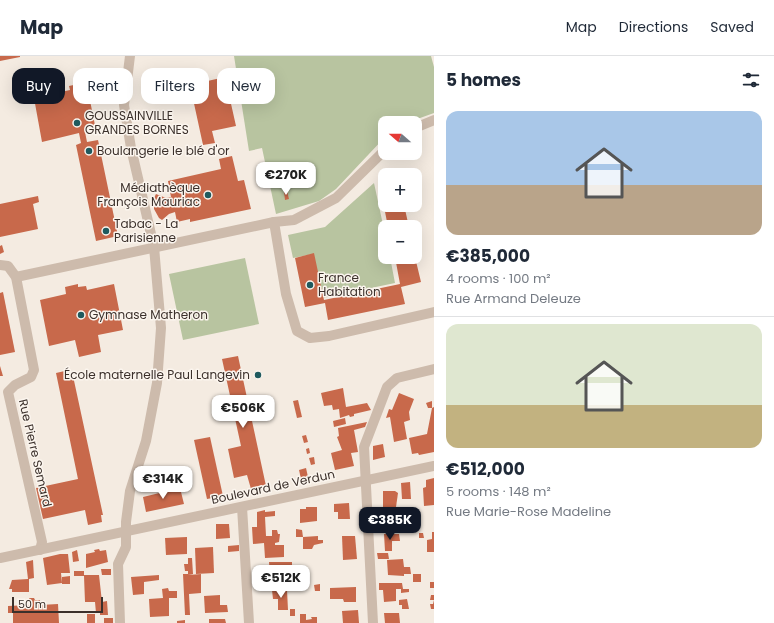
<!DOCTYPE html>
<meta charset="utf-8">
<style>
:root{--surface:#fff;--page:#f2f2f3;--text:#1f2937;--muted:#747a83;--line:#e0e1e3;--accent:#111827}
body{margin:0;font-family:Poppins,sans-serif;background:var(--page);color:var(--text);height:100vh;display:flex;flex-direction:column;font-size:15px;white-space:nowrap}
*{box-sizing:border-box;margin:0}
p{font-size:13px;color:var(--muted)}
.icon{flex:none;width:22px;height:22px;fill:none;stroke:currentColor;stroke-width:2;stroke-linecap:round;stroke-linejoin:round}
.map{position:relative;flex:1;overflow:hidden}
.details{display:flex;flex-direction:column;background:var(--surface);width:340px}
.details>*{flex:none}
.top-card{position:absolute;left:12px;top:12px;width:362px;height:36px;display:flex;gap:8px}
.needle{width:26px;rotate:290deg}
.buttons{position:absolute;left:378px;top:60px;display:grid;gap:8px}
.buttons a{display:grid;place-items:center;width:44px;height:44px;border-radius:8px;background:var(--surface);box-shadow:0 4px 16px #0002;font-size:20px}
.scale{position:absolute;left:12px;bottom:10px;width:91px;box-sizing:border-box;padding-left:4px;border:2px solid #3b302b;border-top:0;font-size:11px;line-height:14px;white-space:nowrap;color:#3b302b;-webkit-text-stroke:3px #fbf5ee;paint-order:stroke}
.price{position:absolute;translate:-50% -34px;padding:0 9px;border-radius:8px;background:#fff;color:#222;font-size:13px;line-height:26px;filter:drop-shadow(0 1px 2px #0008)}
.price::after{content:'';position:absolute;left:50%;top:24px;width:12px;height:9px;margin-left:-6px;background:inherit;clip-path:polygon(0 0,100% 0,50% 100%)}
.price.current{background:var(--accent);color:#fff}
ul{padding:0;list-style:none}
li{display:grid;align-content:center;gap:8px;height:212px;padding:0 12px}
li+li{border-top:1px solid var(--line)}
li span{display:grid;place-items:center;height:124px;border-radius:12px;color:#555}
li>.icon{margin-inline-start:auto}
span .icon{width:72px;height:72px;fill:#fffc;stroke-width:1}
li b{font-size:17px}
h2{display:flex;justify-content:space-between;align-items:center;height:48px;padding:0 12px;font-size:17px}
.pill{padding:0 14px;border-radius:12px;background:var(--surface);box-shadow:0 4px 16px #0002;font-size:14px;line-height:36px}
.pill.current{background:var(--accent);color:#fff}
header{display:flex;align-items:center;gap:24px;box-sizing:border-box;height:56px;padding:0 20px;background:var(--surface);border-bottom:1px solid var(--line)}
header strong{font-size:19px}
nav{display:flex;gap:22px;margin-inline-start:auto;font-size:14px}
main{display:flex;flex:1;min-height:0}
.map>svg:first-child{display:block}
.green{fill:#b8c4a0}
.building{fill:#c8694b}
.lines{fill:none;stroke-linecap:round;stroke-linejoin:round}
.street{stroke:#cdbbac;stroke-width:10}
.poi-dot{fill:#1f5a5e;stroke:#fbf5ee;stroke-width:1.5}
.labels{text-anchor:middle;stroke-width:3;stroke-linejoin:round;paint-order:stroke}
.poi-label{font-size:12px;fill:#3b302b;stroke:#fbf5ee;text-anchor:start}
.street-label{font-size:12px;fill:#3b302b;stroke:#fbf5ee}
</style>
<header>
<strong>Map</strong>
<nav><a>Map</a><a>Directions</a><a>Saved</a></nav>
</header>
<main>
<div class="map">
<svg width="434" height="567" viewBox="0 0 434 567">
<rect width="100%" height="100%" fill="#f4ebe1"/>
<g class="green">
<path d="M234,0H431L434,11V57L406,67H385V81L336,133L319,145L276,158L262,92L249,95Z"/>
<path d="M374,127L385,178V201H390L395,227L323,242L313,198L293,202L288,179L325,171Z"/>
<path d="M245,202L259,268L183,284L169,218Z"/>
</g>
<g class="building">
<path d="M0,0H20V1L0,5Z"/>
<path d="M225,21L236,70L212,75L215,87L203,89L190,29Z"/>
<path d="M83,27L84,31L87,30L96,74L85,76L87,86L98,84L118,180L96,185L76,89L81,87L79,77L42,86L34,42L70,34L69,30Z"/>
<path d="M232,100L238,125L244,124L251,153L190,166V163L177,166L175,156L169,158L162,164L159,162L154,153V142L156,138L166,142L171,141L168,125L221,113L219,103Z"/>
<path d="M279,109H282L283,117H280Z"/>
<path d="M385,119V149H404L409,171H388L378,120Z"/>
<path d="M287,135L289,143L285,144L284,136Z"/>
<path d="M38,140L39,146L33,148L38,173L0,181V148Z"/>
<path d="M2,189L4,196L0,198V190Z"/>
<path d="M314,197L324,244L400,228L395,201H415L421,226L401,231L405,248L328,264L325,247L305,251L295,202Z"/>
<path d="M78,228V231L86,230L87,234L114,228L123,274L98,279L101,296L79,301L75,284L49,290L40,244L66,238L65,231Z"/>
<path d="M3,236L15,296L0,299V237Z"/>
<path d="M238,300L266,430L262,431L263,434L257,435V432L251,433L247,419L234,422L228,393L241,390L222,303Z"/>
<path d="M0,310L3,320H0Z"/>
<path d="M69,314L70,320H73L103,459H101L102,466L88,469L85,454L43,463L36,432L78,423L56,317Z"/>
<path d="M343,332L346,351L367,347L371,354L354,358V360L350,361L349,359L340,362L339,353L333,354L332,349L324,350L321,337Z"/>
<path d="M399,337L414,343L409,356L410,364L404,366L407,383L394,386L390,361L386,362L389,353L392,354Z"/>
<path d="M298,344L302,361L297,362L293,345Z"/>
<path d="M432,345V352L434,351V396L419,399L418,397L412,398L409,382L427,378L432,352H428L426,347Z"/>
<path d="M345,362L346,368L334,371L333,365Z"/>
<path d="M367,366L365,371L354,374L358,396L351,397L354,410L335,414L331,397L342,394L337,381L339,380L338,372Z"/>
<path d="M306,379L308,386L304,387L302,380Z"/>
<path d="M210,381L223,440L207,443L194,384Z"/>
<path d="M383,388L385,401L373,404V390Z"/>
<path d="M309,392L310,397L307,398L306,393Z"/>
<path d="M314,401L315,408L311,409L309,402Z"/>
<path d="M306,412L308,421L301,423L299,414Z"/>
<path d="M434,422V449L424,450L423,432L426,431V424Z"/>
<path d="M410,426L411,443H402L401,427Z"/>
<path d="M180,432L184,448L146,456L143,441Z"/>
<path d="M383,435H395L398,437L396,451H383Z"/>
<path d="M349,447L350,463H338V456H334V448Z"/>
<path d="M306,451H317V465L300,467V453H306Z"/>
<path d="M265,454V456L275,455V460L265,461L266,480H272V474H277L278,478H280L279,486L275,487V489H284V501L265,502L264,487L253,488L252,471H257V456Z"/>
<path d="M216,468H229L230,482L216,483Z"/>
<path d="M296,473L302,474L303,481H296Z"/>
<path d="M432,476H434V496H427V484L432,483Z"/>
<path d="M419,477H423L424,482H419Z"/>
<path d="M384,478H399L400,485H392V495H385Z"/>
<path d="M318,480V484H323V487L314,489L312,493H303V481Z"/>
<path d="M342,480H355L357,503L343,504Z"/>
<path d="M187,481V498L166,499L165,482Z"/>
<path d="M239,489V495L228,496V490Z"/>
<path d="M213,491L214,517L196,518L195,492Z"/>
<path d="M99,493L100,495L106,494L108,506L86,512V498L95,496L94,494Z"/>
<path d="M77,494L79,505L73,506L72,496Z"/>
<path d="M377,497H388L389,503H378Z"/>
<path d="M60,498H68L70,517H61L62,527L47,529L43,502Z"/>
<path d="M188,502H192L193,518L188,519L201,518V537L189,538L190,559H185L183,518H188V515H185L184,508H188Z"/>
<path d="M403,503L404,511H410L411,518H404V520L388,519L387,504Z"/>
<path d="M33,504L34,522L29,523V536H12V533H9L12,524L28,523L26,506Z"/>
<path d="M269,506H292V523H289L288,526L272,524V519H270Z"/>
<path d="M101,513H111V519H102Z"/>
<path d="M74,515H84V519H99L102,546L107,545L108,559H100V556L96,557L95,546H85L84,520H74Z"/>
<rect x="413" y="518" width="8" height="8"/>
<path d="M159,519V524L144,526V538L133,539L131,521Z"/>
<path d="M70,520V528H62V521Z"/>
<rect x="430" y="526" width="4" height="6"/>
<path d="M379,527H402L403,533H409V536L401,537V533H396V545L384,546L383,534H379Z"/>
<path d="M320,528V535H315L314,529Z"/>
<path d="M356,531V546H344L343,543H330V532Z"/>
<path d="M168,532L169,535H177V542H169V560L150,561L149,543L163,542L162,533Z"/>
<path d="M272,534H287L288,554H278V543H273Z"/>
<path d="M220,539V549H227L228,556L205,557L204,540Z"/>
<path d="M431,539H434V553H431L430,548H433L434,544H430Z"/>
<path d="M29,542H34L35,544H40V549L58,548L59,567H13V557H8V550L29,549Z"/>
<path d="M407,543L409,553H402V549H399V544Z"/>
<rect x="290" y="553" width="5" height="7"/>
<path d="M358,554L359,567H343L342,555Z"/>
<path d="M384,557H399L400,567H385Z"/>
<rect x="87" y="558" width="8" height="9"/>
<path d="M300,558H306V564L312,563L311,561H317V567H300Z"/>
<rect x="104" y="562" width="9" height="5"/>
<path d="M209,563H225L226,567H209Z"/>
<path d="M185,564V567H177V565Z"/>
</g>
<g class="lines">
<g class="street">
<path d="M415,72L434,64"/>
<path d="M274,166L294,164L336,142L385,94"/>
<path d="M0,209L8,210L16,221L34,314L31,321L15,329L8,336L42,486L40,494"/>
<path d="M16,221L274,166L286,238L297,275L310,282L329,280L434,256"/>
<path d="M242,451L249,567"/>
<path d="M0,502L434,410"/>
<path d="M120,567L118,508L126,491V466L130,435L146,385L157,327L161,272L154,191L131,92L124,49L130,0"/>
<path d="M373,567L364,391L387,331L397,322L434,313"/>
</g>
</g>
<g class="poi-dot">
<circle cx="77" cy="67" r="4"/>
<circle cx="89" cy="95" r="4"/>
<circle cx="208" cy="139" r="4"/>
<circle cx="106" cy="175" r="4"/>
<circle cx="310" cy="229" r="4"/>
<circle cx="81" cy="259" r="4"/>
<circle cx="258" cy="319" r="4"/>
</g>
<g class="labels">
<g class="poi-label">
<text x="85" y="64">GOUSSAINVILLE<tspan x="85" dy="14">GRANDES BORNES</tspan></text>
<text x="97" y="99">Boulangerie le blé d'or</text>
<text x="200" y="136" text-anchor="end">Médiathèque<tspan x="200" dy="14">François Mauriac</tspan></text>
<text x="114" y="172">Tabac - La<tspan x="114" dy="14">Parisienne</tspan></text>
<text x="318" y="226">France<tspan x="318" dy="14">Habitation</tspan></text>
<text x="89" y="263">Gymnase Matheron</text>
<text x="250" y="323" text-anchor="end">École maternelle Paul Langevin</text>
</g>
<g class="street-label">
<text transform="translate(35 397) rotate(77)" y="4">Rue Pierre Semard</text>
<text transform="translate(273 431) rotate(-12)" y="4">Boulevard de Verdun</text>
</g>
</g>
</svg>
<div class="buttons">
<a><svg class="needle" viewBox="-14 -14 28 28"><path d="M0-13l5 13h-10z" fill="#e53935"/><path d="M0 13l5-13h-10z" fill="#747a83"/></svg></a>
<a>+</a>
<a>−</a>
</div>
<div class="scale">50 m</div>
<b class="price" style="left:286px;top:140px">€270K</b>
<b class="price" style="left:243px;top:373px">€506K</b>
<b class="price" style="left:163px;top:444px">€314K</b>
<b class="price current" style="left:390px;top:485px">€385K</b>
<b class="price" style="left:281px;top:543px">€512K</b>
<div class="top-card">
<a class="pill current">Buy</a>
<a class="pill">Rent</a>
<a class="pill">Filters</a>
<a class="pill">New</a>
</div>
</div>
<section class="details">
<h2>5 homes<svg class="icon" aria-label="filters" viewBox="0 0 24 24"><path d="M4 7h16M4 17h16"/><circle cx="9" cy="7" r="2"/><circle cx="15" cy="17" r="2"/></svg></h2>
<ul>
<li><span style="background:linear-gradient(#a9c7e8 60%,#b9a48a 0)"><svg class="icon" aria-label="home" viewBox="0 0 24 24"><path d="M3 11l9-7 9 7M6 9v11h12V9"/></svg></span><div><b>€385,000</b><p>4 rooms · 100 m²</p><p>Rue Armand Deleuze</p></div></li>
<li><span style="background:linear-gradient(#dfe7d0 65%,#c2b280 0)"><svg class="icon" aria-label="home" viewBox="0 0 24 24"><path d="M3 11l9-7 9 7M6 9v11h12V9"/></svg></span><div><b>€512,000</b><p>5 rooms · 148 m²</p><p>Rue Marie-Rose Madeline</p></div></li>
</ul>
</section>
</main>
